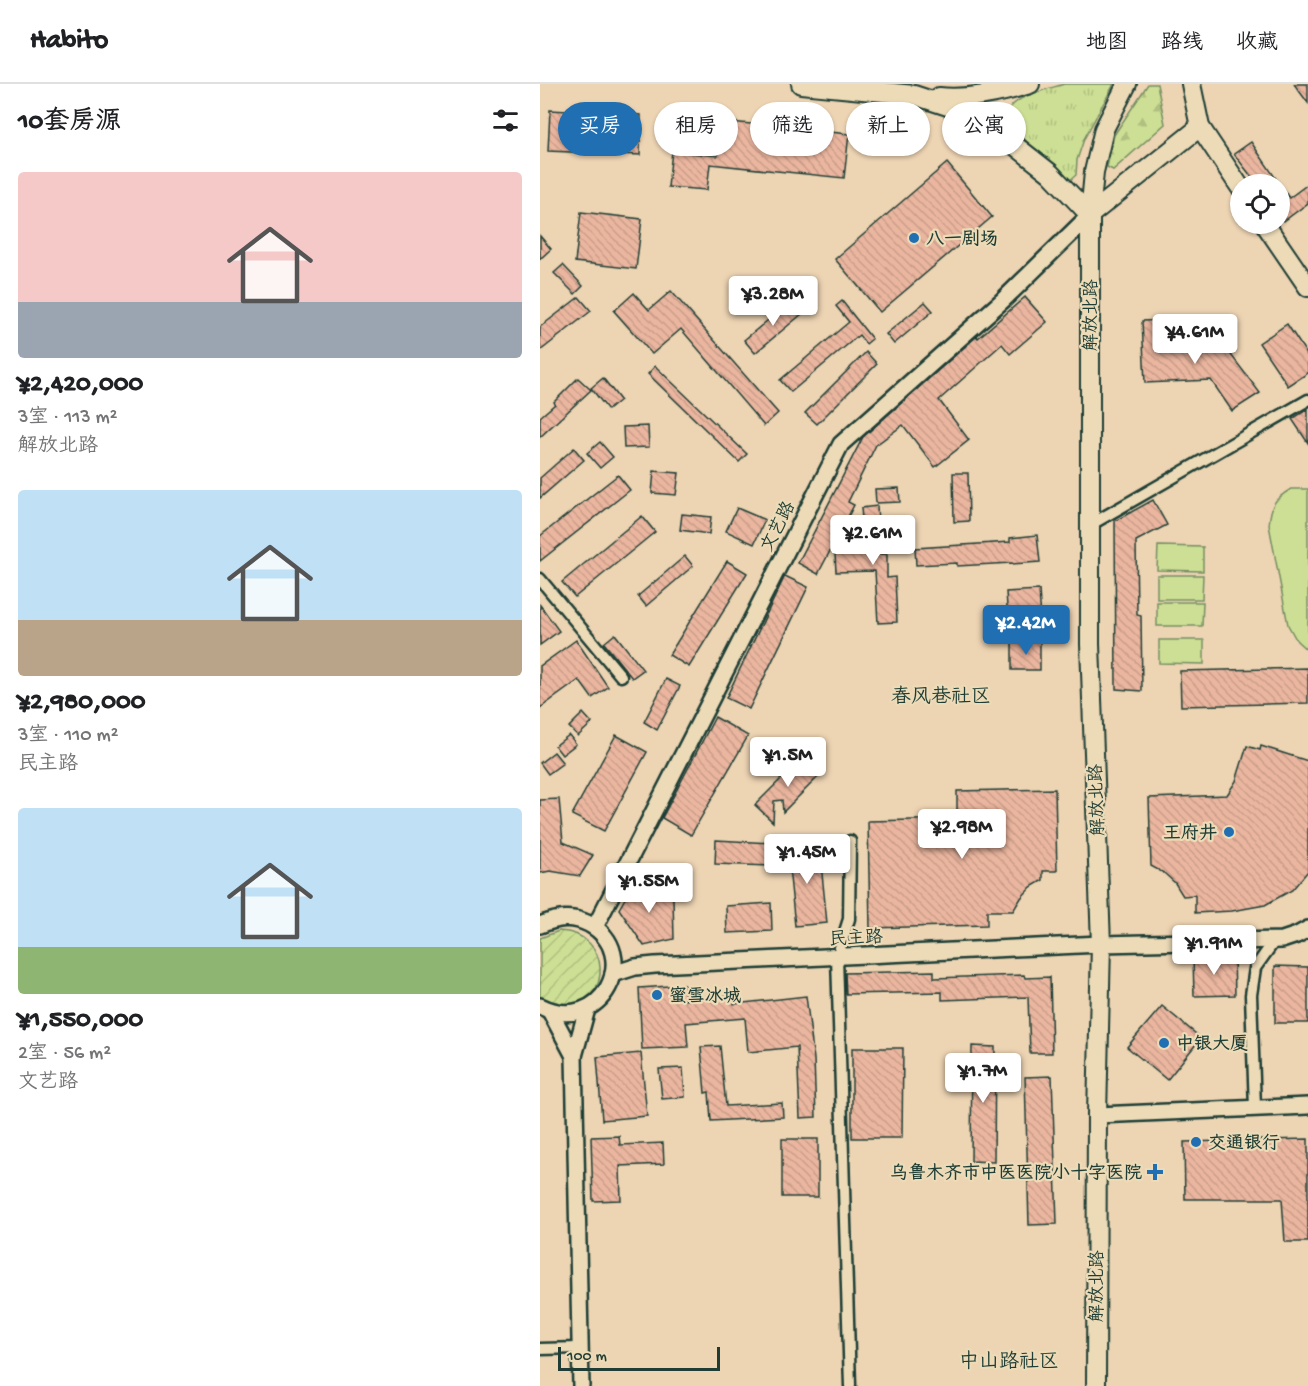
<!DOCTYPE html>
<html lang="zh">
<meta charset="utf-8">
<style>
:root{--surface:#fff;--page:#f2f2f2;--text:#202124;--muted:#757577;--line:#e0e0e0;--accent:#1f6fb2}
body{margin:0;font-family:"Gochi Hand","LXGW WenKai TC",sans-serif;background:var(--page);color:var(--text);height:100vh;display:flex;flex-direction:column;font-size:22px;white-space:nowrap}
*{box-sizing:border-box;margin:0}
p{font-size:20px;color:var(--muted)}
.icon{flex:none;width:33px;height:33px;fill:none;stroke:currentColor;stroke-width:2;stroke-linecap:round;stroke-linejoin:round}
.map{position:relative;flex:1;overflow:hidden}
.details{display:flex;flex-direction:column;background:var(--surface);width:540px}
.details>*{flex:none}
.top-card{position:absolute;left:18px;top:18px;width:570px;height:54px;display:flex;gap:12px}
.fabs{position:absolute;left:690px;top:90px;display:grid;gap:12px}
.fabs a{display:grid;place-items:center;width:60px;height:60px;border-radius:50%;background:var(--surface);box-shadow:0 2px 4px #0004;font-size:30px}
.scale{position:absolute;left:18px;bottom:15px;width:162px;box-sizing:border-box;padding-left:6px;border:3px solid #1f3d34;border-top:0;font-size:16px;line-height:21px;white-space:nowrap;color:#1f3d34;-webkit-text-stroke:4px #eddbb8;paint-order:stroke}
.price{position:absolute;translate:-50% -51px;padding:0 14px;border-radius:6px;background:#fff;color:#222;font-size:20px;line-height:39px;filter:drop-shadow(0 2px 3px #0008)}
.price::after{content:'';position:absolute;left:50%;top:36px;width:18px;height:14px;margin-left:-9px;background:inherit;clip-path:polygon(0 0,100% 0,50% 100%)}
.price.on{background:var(--accent);color:#fff}
ul{padding:0;list-style:none}
li{display:grid;align-content:center;gap:12px;height:318px;padding:0 18px}
li span{display:grid;place-items:center;height:186px;border-radius:6px;color:#555}
li>.icon{margin-inline-start:auto}
span .icon{width:108px;height:108px;fill:#fffc;stroke-width:1}
li b{font-size:26px}
h2{display:flex;justify-content:space-between;align-items:center;height:72px;padding:0 18px;font-size:26px}
.chip{padding:0 21px;border-radius:27px;background:var(--surface);box-shadow:0 2px 4px #0004;font-size:21px;line-height:54px}
.chip.on{background:var(--accent);color:#fff}
header{display:flex;align-items:center;gap:36px;box-sizing:border-box;height:84px;padding:0 30px;background:var(--surface);border-bottom:2px solid var(--line)}
header strong{font-size:28px}
nav{display:flex;gap:33px;margin-inline-start:auto;font-size:21px}
main{display:flex;flex:1;min-height:0}
.map>svg:first-child{display:block}
.grass{fill:url(#grass-tufts);stroke:#768e64;stroke-width:1.5}
.forest{fill:url(#forest-firs);stroke:#768e64;stroke-width:1.5}
.garden{fill:url(#garden-furrows);stroke:#768e64;stroke-width:1.5}
.pitch{fill:#cddf94;stroke:#768e64;stroke-width:1.5}
.building{fill:url(#building-back-hatch);stroke:#1f3d34;stroke-width:1.5}
.lines{fill:none;stroke-linecap:round;stroke-linejoin:round}
.street-casing{stroke:#1f3d34;stroke-width:15}
.secondary-casing{stroke:#1f3d34;stroke-width:20}
.primary-casing{stroke:#1f3d34;stroke-width:22}
.street{stroke:#eddbb8;stroke-width:10}
.secondary{stroke:#eddbb8;stroke-width:15}
.primary{stroke:#eddbb8;stroke-width:18}
.poi-dot{fill:#1f6fb2;stroke:#eddbb8;stroke-width:2}
.labels{text-anchor:middle;stroke-width:4.5;stroke-linejoin:round;paint-order:stroke}
.poi-label{font-size:18px;font-weight:bold;fill:#1f3d34;stroke:#eddbb8;text-anchor:start}
.street-label{font-size:18px;fill:#1f3d34;stroke:#eddbb8}
.neighbourhood-label{font-size:20px;fill:#1f3d34;stroke:#eddbb8}
</style>
<header>
<strong>Habito</strong>
<nav><a>地图</a><a>路线</a><a>收藏</a></nav>
</header>
<main>
<section class="details">
<h2>10套房源<svg class="icon" aria-label="filters" viewBox="0 0 24 24"><path d="M4 7h16M4 17h16"/><circle cx="9" cy="7" r="2"/><circle cx="15" cy="17" r="2"/></svg></h2>
<ul>
<li><span style="background:linear-gradient(#f6c9c9 70%,#9aa5b1 0)"><svg class="icon" aria-label="home" viewBox="0 0 24 24"><path d="M3 11l9-7 9 7M6 9v11h12V9"/></svg></span><div><b>¥2,420,000</b><p>3室 · 113 m²</p><p>解放北路</p></div></li>
<li><span style="background:linear-gradient(#bfe0f5 70%,#b9a48a 0)"><svg class="icon" aria-label="home" viewBox="0 0 24 24"><path d="M3 11l9-7 9 7M6 9v11h12V9"/></svg></span><div><b>¥2,980,000</b><p>3室 · 110 m²</p><p>民主路</p></div></li>
<li><span style="background:linear-gradient(#bfe0f5 75%,#8fb573 0)"><svg class="icon" aria-label="home" viewBox="0 0 24 24"><path d="M3 11l9-7 9 7M6 9v11h12V9"/></svg></span><div><b>¥1,550,000</b><p>2室 · 56 m²</p><p>文艺路</p></div></li>
</ul>
</section>
<div class="map">
<svg width="768" height="1302" viewBox="0 0 768 1302">
<defs>
<pattern id="grass-tufts" width="24" height="20" patternUnits="userSpaceOnUse" patternTransform="scale(1.5)"><rect width="24" height="20" fill="#cddf94"/><path d="M3 7l-1-3M5 7V3M7 7l1-3M15 17l-1-3M17 17v-4M19 17l1-3" fill="none" stroke="#b0c080"/></pattern>
<pattern id="forest-firs" width="22" height="20" patternUnits="userSpaceOnUse" patternTransform="scale(1.5)"><rect width="22" height="20" fill="#cddf94"/><path d="M5 1l3.5 6h-7zM16 11l3.5 6h-7z" fill="#b0c080"/></pattern>
<pattern id="garden-furrows" width="10" height="10" patternUnits="userSpaceOnUse" patternTransform="scale(1.5)"><rect width="10" height="10" fill="#cddf94"/><path d="M-1 1l2-2M0 10L10 0M9 11l2-2" fill="none" stroke="#b0c080"/></pattern>
<pattern id="building-back-hatch" width="6" height="6" patternUnits="userSpaceOnUse" patternTransform="scale(1.5)"><rect width="6" height="6" fill="#ebb69f"/><path d="M-1 5l2 2M0 0l6 6M5-1l2 2" fill="none" stroke="#c99d8a"/></pattern>
</defs>
<rect width="100%" height="100%" fill="#edd4b3"/>
<filter id="ink" filterUnits="userSpaceOnUse"><feTurbulence type="fractalNoise" baseFrequency=".0167" numOctaves="2"/><feDisplacementMap in="SourceGraphic" scale="12" xChannelSelector="R" yChannelSelector="G"/><feConvolveMatrix kernelMatrix="1 2 1 2 8 2 1 2 1" color-interpolation-filters="sRGB"/></filter>
<g filter="url(#ink)">
<path class="grass" d="M524,0H574L544,55L537,76L536,91L529,97L521,95L473,43C451,16 506,6 524,0Z"/>
<path class="forest" d="M608,0H617L625,40L573,86L567,83L574,51Z"/>
<path class="garden" d="M19,847C73,849 72,919 27,923C19,924 8,919 0,916V854Z"/>
<g class="pitch">
<path d="M751,405H768V567L757,557L748,541L729,441C731,421 733,416 751,405Z"/>
<path d="M618,462L663,463V487L617,486Z"/>
<path d="M617,491H663L662,515H617Z"/>
<path d="M617,518H663L662,542H617Z"/>
<path d="M619,556H664V580L619,579Z"/>
</g>
<g class="building">
<path d="M754,0H768V19Z"/>
<path d="M10,26L101,31L100,71L8,67Z"/>
<path d="M181,37L309,50L304,94L170,80L167,106L128,103L132,67L178,72Z"/>
<path d="M711,58L749,114L768,100V119L744,137L740,131V100H717L694,70Z"/>
<path d="M407,79L452,133L340,228L295,175Z"/>
<path d="M41,128L102,135L96,185L35,178Z"/>
<path d="M0,152L11,165L0,175Z"/>
<path d="M23,181L43,202L35,210L14,189Z"/>
<path d="M131,207L238,329L224,342L141,245L112,270L74,227L94,209L109,226Z"/>
<path d="M39,213L51,227L0,267V243Z"/>
<path d="M485,213L507,238L470,270L462,260L399,316L429,356L395,383L363,341L336,361L308,418L314,421L278,490L258,479L323,353L437,252L438,254Z"/>
<path d="M251,217L262,230L215,269L204,256Z"/>
<path d="M302,217L332,255L326,260L319,251L251,308L240,296L309,238L296,222Z"/>
<path d="M385,218L393,227L354,260L346,250Z"/>
<path d="M627,236V269L657,267L676,251L720,309L692,327L671,296L605,299L602,237Z"/>
<path d="M747,240L768,272V289L748,302L719,259Z"/>
<path d="M326,268L337,280L277,340L265,329Z"/>
<path d="M115,282L207,370L199,378L108,290Z"/>
<path d="M38,294L51,306L0,353V333L15,320L14,318Z"/>
<path d="M63,294L80,316L68,326L51,304Z"/>
<path d="M768,325V359L752,335Z"/>
<path d="M108,342L109,363L84,364L83,343Z"/>
<path d="M60,358L73,373L60,384L47,369Z"/>
<path d="M34,364L44,376L0,414V394Z"/>
<path d="M114,387L139,389L136,411L112,409Z"/>
<path d="M413,389H428L429,437L414,438Z"/>
<path d="M78,391L90,406L0,477V452Z"/>
<path d="M359,404L360,418L336,419L335,405Z"/>
<path d="M613,416L627,441L596,457L597,531L601,532L602,607L576,605L575,437Z"/>
<path d="M337,422L340,470H347V494L355,493L357,538L338,539L335,487L296,488L295,470H325L321,424Z"/>
<path d="M197,424L225,436L214,460L186,447Z"/>
<path d="M142,430L171,433L169,450L140,446Z"/>
<path d="M102,432L115,448L35,513L22,498Z"/>
<path d="M497,451L500,478L472,480V479L417,482V479L376,481L375,464L470,458V454Z"/>
<path d="M145,472L153,482L106,522L98,512Z"/>
<path d="M187,477L207,489L149,583L129,571Z"/>
<path d="M245,492L268,503L209,625L186,614Z"/>
<path d="M499,506L501,535L468,537L466,508Z"/>
<path d="M0,521L19,547L0,561Z"/>
<path d="M75,550L103,586L92,594L64,559Z"/>
<path d="M36,556L68,603L52,614L39,596L0,624V582Z"/>
<path d="M500,557V586H472V558Z"/>
<path d="M768,584V619L641,622L640,587Z"/>
<path d="M126,595L140,602L117,646L104,638Z"/>
<path d="M43,629L52,639L38,652L29,643Z"/>
<path d="M175,633L208,652L151,751L122,734Z"/>
<path d="M29,651L36,660L22,671L15,662Z"/>
<path d="M76,651L107,668L64,747L32,731Z"/>
<path d="M707,662L720,666L721,662L768,677V787L752,806L725,821L692,827L655,829V811L643,812L635,799L624,789L611,782L609,714L687,711L696,697Z"/>
<path d="M14,668L23,679L8,690L0,679Z"/>
<path d="M262,674L280,691L243,728L242,716L234,717L233,738L215,721Z"/>
<path d="M515,705L517,787H503V796L491,803L481,814L473,827H447V841L330,844L328,737L417,735V707Z"/>
<path d="M19,715L23,758L53,771L40,792L10,787L0,789V716Z"/>
<path d="M176,756L232,759L231,782L175,780Z"/>
<path d="M279,760L287,839L255,842L247,764Z"/>
<path d="M95,797L133,814L134,855L104,862L79,825Z"/>
<path d="M231,819L232,847L187,849L186,822Z"/>
<path d="M694,872L695,911L654,912L653,873Z"/>
<path d="M735,882L768,883V939H735Z"/>
<path d="M394,887V894L484,891L485,894L510,893L512,969H490L488,913L402,916V908L306,910L305,889Z"/>
<path d="M144,901L145,916L194,911V920L266,912L274,975L276,1033L260,1034L257,963L208,968L205,934L146,939L148,963L102,965L99,904Z"/>
<path d="M622,922L661,954L627,996L587,963Z"/>
<path d="M180,962L186,1022L242,1019L243,1033L171,1037L169,1008L165,1009L161,963Z"/>
<path d="M432,962L455,963L454,1078L431,1077Z"/>
<path d="M312,964H363L362,1054H312Z"/>
<path d="M101,969L107,1032L62,1036L57,973Z"/>
<path d="M143,984L145,1013L122,1015L119,985Z"/>
<path d="M512,992L517,1140L489,1141L485,993Z"/>
<path d="M79,1052L80,1061L123,1059L124,1080L80,1082L81,1116L53,1117L51,1053Z"/>
<rect x="242" y="1055" width="36" height="58"/>
<path d="M768,1055V1158H745L742,1115H645L644,1058Z"/>
</g>
<g class="lines">
<defs>
<g id="street">
<path d="M550,441L768,316"/>
<path d="M0,495L81,592"/>
<path d="M715,1024L711,911L715,884L735,856"/>
<path d="M0,1265L40,1264"/>
<path d="M310,1302L297,873L309,835L310,757"/>
</g>
<g id="secondary">
<path d="M0,841C17,834 32,831 49,840C103,869 62,953 0,922"/>
<path d="M55,843L301,360L462,217L550,131"/>
<path d="M73,890L95,883L115,881L561,860L742,856L757,851L768,845"/>
<path d="M10,927L34,972"/>
<path d="M557,1031L768,1022"/>
<path d="M41,1302L34,972L47,925"/>
</g>
<g id="primary">
<path d="M261,0L374,11L423,27L445,38L510,89L550,131"/>
<path d="M651,0L660,43L700,103"/>
<path d="M399,13C429,16 461,9 490,0"/>
<path d="M550,131L660,43"/>
<path d="M725,140L768,203"/>
<path d="M556,1302L557,1031L561,860L550,560V131L554,88L564,45L587,0"/>
</g>
</defs>
<use href="#street" class="street-casing"/>
<use href="#secondary" class="secondary-casing"/>
<use href="#primary" class="primary-casing"/>
<use href="#street" class="street"/>
<use href="#secondary" class="secondary"/>
<use href="#primary" class="primary"/>
</g>
</g>
<g class="poi-dot">
<circle cx="374" cy="154" r="6"/>
<circle cx="689" cy="748" r="6"/>
<circle cx="117" cy="911" r="6"/>
<circle cx="624" cy="959" r="6"/>
<circle cx="656" cy="1058" r="6"/>
<path d="M612 1079h6v6h6v6h-6v6h-6v-6h-6v-6h6z"/>
</g>
<g class="labels">
<g class="poi-label">
<text x="386" y="160">八一剧场</text>
<text x="677" y="754" text-anchor="end">王府井</text>
<text x="129" y="917">蜜雪冰城</text>
<text x="636" y="965">中银大厦</text>
<text x="668" y="1064">交通银行</text>
<text x="602" y="1094" text-anchor="end">乌鲁木齐市中医医院小十字医院</text>
</g>
<g class="street-label">
<text transform="translate(550 231) rotate(-90)" y="6">解放北路</text>
<text transform="translate(237 442) rotate(-63)" y="6">文艺路</text>
<text transform="translate(556 716) rotate(-92)" y="6">解放北路</text>
<text transform="translate(316 853) rotate(-3)" y="6">民主路</text>
<text transform="translate(556 1202) rotate(-90)" y="6">解放北路</text>
</g>
<g class="neighbourhood-label">
<text x="401" y="618">春风巷社区</text>
<text x="469" y="1283">中山路社区</text>
</g>
</g>
</svg>
<div class="fabs">
<a><svg class="icon" aria-label="locate" viewBox="0 0 24 24"><circle cx="12" cy="12" r="6"/><path d="M12 2v4M12 18v4M2 12h4M18 12h4"/></svg></a>
</div>
<div class="scale">100 m</div>
<b class="price" style="left:233px;top:243px">¥3.28M</b>
<b class="price" style="left:655px;top:281px">¥4.61M</b>
<b class="price" style="left:333px;top:482px">¥2.61M</b>
<b class="price on" style="left:486px;top:572px">¥2.42M</b>
<b class="price" style="left:248px;top:704px">¥1.5M</b>
<b class="price" style="left:422px;top:776px">¥2.98M</b>
<b class="price" style="left:267px;top:801px">¥1.45M</b>
<b class="price" style="left:109px;top:830px">¥1.55M</b>
<b class="price" style="left:674px;top:892px">¥1.91M</b>
<b class="price" style="left:443px;top:1020px">¥1.7M</b>
<div class="top-card">
<a class="chip on">买房</a>
<a class="chip">租房</a>
<a class="chip">筛选</a>
<a class="chip">新上</a>
<a class="chip">公寓</a>
</div>
</div>
</main>
